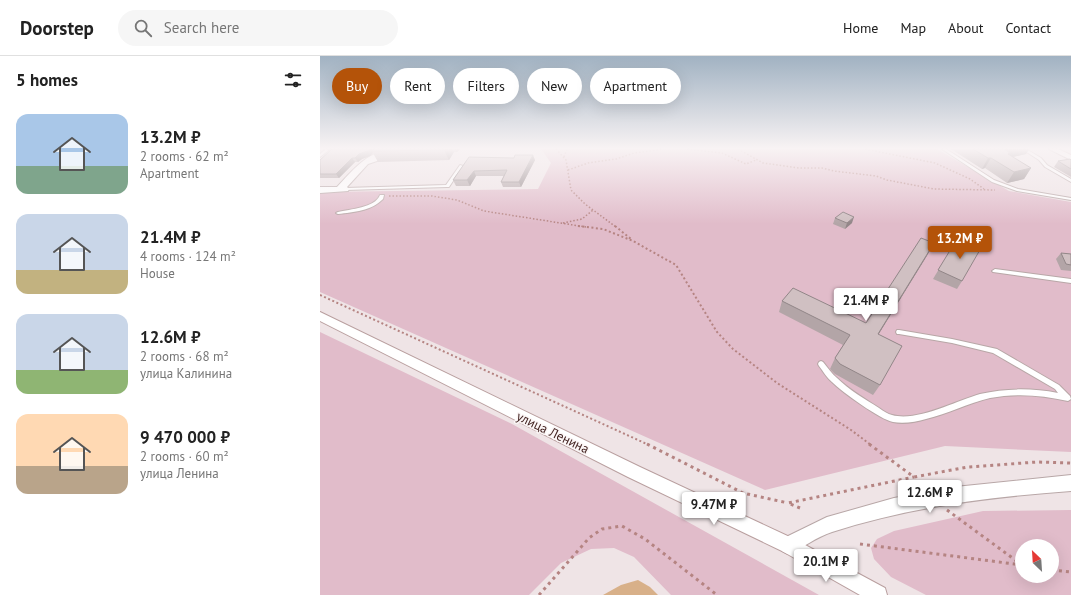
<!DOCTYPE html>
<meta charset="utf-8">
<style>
:root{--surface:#fff;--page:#f6f6f6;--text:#222;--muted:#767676;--line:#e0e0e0;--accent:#b45309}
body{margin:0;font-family:"PT Sans",sans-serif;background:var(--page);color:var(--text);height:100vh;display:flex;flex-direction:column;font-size:15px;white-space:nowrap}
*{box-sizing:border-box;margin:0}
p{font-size:13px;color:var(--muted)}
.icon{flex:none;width:22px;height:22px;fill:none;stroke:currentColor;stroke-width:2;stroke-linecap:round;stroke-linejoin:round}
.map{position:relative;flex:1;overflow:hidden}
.details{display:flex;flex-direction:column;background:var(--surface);width:320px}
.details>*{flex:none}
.guide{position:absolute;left:12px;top:12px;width:380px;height:36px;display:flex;gap:8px}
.needle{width:26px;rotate:335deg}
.fabs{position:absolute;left:695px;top:483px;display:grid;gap:8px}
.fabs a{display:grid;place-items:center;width:44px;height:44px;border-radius:50%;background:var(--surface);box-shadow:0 4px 16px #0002;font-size:20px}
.price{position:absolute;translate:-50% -34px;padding:0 9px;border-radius:4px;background:#fff;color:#222;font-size:13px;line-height:26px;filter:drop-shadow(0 1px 2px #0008)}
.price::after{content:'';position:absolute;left:50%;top:24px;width:12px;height:9px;margin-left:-6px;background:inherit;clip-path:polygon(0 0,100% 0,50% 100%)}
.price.selected{background:var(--accent);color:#fff}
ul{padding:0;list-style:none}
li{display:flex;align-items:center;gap:12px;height:100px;padding:0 16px}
li span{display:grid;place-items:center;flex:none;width:112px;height:80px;border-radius:12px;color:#555}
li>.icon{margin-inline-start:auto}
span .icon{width:48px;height:48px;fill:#fffc;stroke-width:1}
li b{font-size:17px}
h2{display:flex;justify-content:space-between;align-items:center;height:48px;padding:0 16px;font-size:17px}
.tag{padding:0 14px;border-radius:18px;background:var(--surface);box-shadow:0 4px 16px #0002;font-size:14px;line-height:36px}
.tag.selected{background:var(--accent);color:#fff}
header{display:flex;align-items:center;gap:24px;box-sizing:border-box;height:56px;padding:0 20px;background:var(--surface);border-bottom:1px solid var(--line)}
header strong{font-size:19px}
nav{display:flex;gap:22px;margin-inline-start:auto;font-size:14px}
.search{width:280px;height:36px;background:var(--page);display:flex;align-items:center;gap:10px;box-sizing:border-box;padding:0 14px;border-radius:22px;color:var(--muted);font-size:15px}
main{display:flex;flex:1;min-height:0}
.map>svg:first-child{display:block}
.green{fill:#e1bcca;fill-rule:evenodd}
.water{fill:#d8b089}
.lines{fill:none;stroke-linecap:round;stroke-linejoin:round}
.lane-casing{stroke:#b8a7a7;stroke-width:2}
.street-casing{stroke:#b8a7a7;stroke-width:2}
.secondary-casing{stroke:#b99f9f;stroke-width:2}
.path-far2{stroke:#b58482;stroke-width:1.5;stroke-dasharray:1.5 2;stroke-linecap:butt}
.path-far1{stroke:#b58482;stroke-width:2;stroke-dasharray:2 2.5;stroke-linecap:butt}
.path{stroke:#b58482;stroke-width:3;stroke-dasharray:3 4;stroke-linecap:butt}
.lane{fill:#fff;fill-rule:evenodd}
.street{fill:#fff;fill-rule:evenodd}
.secondary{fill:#fff;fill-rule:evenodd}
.wall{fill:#b3a5a7}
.shaded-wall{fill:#928688}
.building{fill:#d0c0c2;stroke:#928688}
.labels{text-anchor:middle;stroke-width:3;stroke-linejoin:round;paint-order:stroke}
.near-street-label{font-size:13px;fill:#432422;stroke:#fbf6f6}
</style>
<header>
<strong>Doorstep</strong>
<div class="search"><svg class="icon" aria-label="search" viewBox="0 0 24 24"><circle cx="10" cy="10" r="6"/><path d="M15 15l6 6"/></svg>Search here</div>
<nav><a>Home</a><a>Map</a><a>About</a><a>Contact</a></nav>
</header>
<main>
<section class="details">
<h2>5 homes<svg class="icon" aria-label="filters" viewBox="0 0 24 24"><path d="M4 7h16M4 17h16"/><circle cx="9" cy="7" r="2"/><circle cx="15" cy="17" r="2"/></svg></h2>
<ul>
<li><span style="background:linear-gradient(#a9c7e8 65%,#7fa58c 0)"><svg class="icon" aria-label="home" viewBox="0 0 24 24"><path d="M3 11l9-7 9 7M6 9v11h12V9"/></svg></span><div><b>13.2M ₽</b><p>2 rooms · 62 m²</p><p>Apartment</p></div></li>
<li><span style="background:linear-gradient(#c9d6e8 70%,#c2b280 0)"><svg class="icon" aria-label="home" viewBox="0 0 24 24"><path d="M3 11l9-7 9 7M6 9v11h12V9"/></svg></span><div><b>21.4M ₽</b><p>4 rooms · 124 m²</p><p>House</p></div></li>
<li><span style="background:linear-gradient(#c9d6e8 70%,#8fb573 0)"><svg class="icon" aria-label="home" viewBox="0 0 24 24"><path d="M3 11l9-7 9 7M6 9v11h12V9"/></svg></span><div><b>12.6M ₽</b><p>2 rooms · 68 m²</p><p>улица Калинина</p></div></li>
<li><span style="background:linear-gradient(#ffd9b3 65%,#b9a48a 0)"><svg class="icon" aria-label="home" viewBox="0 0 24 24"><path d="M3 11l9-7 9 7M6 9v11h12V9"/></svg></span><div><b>9 470 000 ₽</b><p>2 rooms · 60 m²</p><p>улица Ленина</p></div></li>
</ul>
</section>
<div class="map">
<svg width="751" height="539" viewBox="0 0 751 539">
<rect width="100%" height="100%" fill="#efe4e6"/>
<g class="green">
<path d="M221,93H617L689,135L751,146V396L625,390L445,434L0,236V136L218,133L231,107Z"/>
<path d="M0,276L192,368L499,539H351L314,501L294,492L271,493L241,507L209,539H0Z"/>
<path d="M751,454V539H606L571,521L554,503L551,492L557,483L574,475L663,455ZM702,490H732V520H702Z"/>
</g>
<path class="water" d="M318,524L330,531L338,539H283L301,529Z"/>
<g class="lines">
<defs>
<g id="lane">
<path d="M6,93H10L0,101V98Z"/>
<path d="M622,93H626L674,124L698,133L751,142V144L697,135L672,126Z"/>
<path d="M702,93H706L721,102L727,109L751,123V126L725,111L719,104Z"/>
<path d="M140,109L143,110L129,131H127L25,134L23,133L25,132L126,129Z"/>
<path d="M60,139H64L63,143C51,155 34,156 18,158L16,157L18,156C30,153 55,152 60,139Z"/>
<path d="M675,213L751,223V227L673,216L672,215Z"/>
<path d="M577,274H579L632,283L677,293L739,329L750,340L751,343L748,345C722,339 696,337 670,342C648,347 628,358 606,363C596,366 583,368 573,366C561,364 522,336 512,326C507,322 503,315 499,310L498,308L499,306L501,305L503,306C508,312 512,318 517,322C529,334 545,343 559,352C563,355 568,358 572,359C597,366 636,345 660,338C686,332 712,332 738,337L735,333L673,297L632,287L579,278H577L576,276Z"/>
</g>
<g id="street">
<path d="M729,93H738L751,99V104Z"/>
<path d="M69,94L73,96L72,98L62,99L57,105L48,108L27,131L29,133L28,135L0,137V131H17C32,115 47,96 69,94Z"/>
<path d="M751,419V435C670,441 589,451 512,476C496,481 483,492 468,498L462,495L459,489L462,483L507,461L574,442L635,431Z"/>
</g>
<path id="secondary" d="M0,256L320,411L474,483L565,532L567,539H540L462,495L308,421L0,265Z"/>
</defs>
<use href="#lane" class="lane-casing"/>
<use href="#street" class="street-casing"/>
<use href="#secondary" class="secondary-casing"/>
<g class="path-far2">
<path d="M236,93L246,104L251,134L265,148L296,171"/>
<path d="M367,93L402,97L426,108L436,104"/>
<path d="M418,93L443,107L479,112H502L514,115L556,120L567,124L614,133L675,134"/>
<path d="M545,93L615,107L650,123L664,133"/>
<path d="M244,101L247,93"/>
<path d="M248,114L268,107L296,103L314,97L344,93"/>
<path d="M69,140H112L137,144L164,155L266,171"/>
<path d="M243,167L262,163L273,154"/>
</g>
<g class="path-far1">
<path d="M258,170L283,173L313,185L356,209L397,276L413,293L457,327L531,374L551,389"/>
<path d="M295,170L311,183"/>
<path d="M0,239L329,389"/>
</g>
<g class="path">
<path d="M327,388L423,437L468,447"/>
<path d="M549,388L594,421L648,411L717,406L751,407"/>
<path d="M480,452L468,447L594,421"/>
<path d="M627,454L702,509"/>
<path d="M540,488L702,509"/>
<path d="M732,514L751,516"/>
<path d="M219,539L269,482L282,473L302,470L325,483L397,539"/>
</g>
<use href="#lane" class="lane"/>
<use href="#street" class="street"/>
<use href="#secondary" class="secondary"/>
</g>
<g class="wall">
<path d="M7,93H140L137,96H134L129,104L58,106L53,97L50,100L42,103L38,106H35L19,122H0V104L9,96Z"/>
<path d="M631,93H709L706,98L692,101L711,112L704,123L687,127L665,112L662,113Z"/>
<path d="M149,101L215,104L201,131H183L181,126L184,120H156L150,130H136L133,124Z"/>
<path d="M751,104V121L734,111L738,105Z"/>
<path d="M515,162L532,167L525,173L513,168Z"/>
<path d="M637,183L642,225L637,233L613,223Z"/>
<path d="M741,197L751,198V215L741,214L736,203Z"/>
<path d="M608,198L558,279L560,329L553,339L515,318L510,313L515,302L523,289L459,256L462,245L546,267Z"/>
</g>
<g class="shaded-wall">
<path d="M50,93H61L52,95L53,97L50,100L42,103L38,106L35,102L39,98Z"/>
<path d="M125,93H132L134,96L129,104L124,94Z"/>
<path d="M135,93H140L137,96Z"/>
<path d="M684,93H709L706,98L688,102L684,108L681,109L685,103Z"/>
<path d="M213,99L215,104L201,131L199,126Z"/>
<path d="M32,102L35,106L19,122L16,118Z"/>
<path d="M668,102H671L665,112L662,113Z"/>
<path d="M711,112L704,123L687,127L694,116Z"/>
<path d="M154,115L156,120L150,130L147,124Z"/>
<path d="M534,161L532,167L525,173L527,167Z"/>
<path d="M614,187L608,198L552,289L558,278Z"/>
</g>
<g class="building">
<path d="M12,93H50L47,95L39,98L35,102H32L16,118H0V104Z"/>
<path d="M54,93H125L124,94L52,95Z"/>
<path d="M653,93H687H684L690,97L688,98L711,112L694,116L671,102H668Z"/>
<path d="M195,99H213L199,126H181L187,114L154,115L147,124H133L149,101L194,102Z"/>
<path d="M750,103L751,104V113L738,105Z"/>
<path d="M523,156L534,161L527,167L515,162Z"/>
<path d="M601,182L614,187L558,278L582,290L560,329L520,308L515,302L530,279L462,245L473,232L546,267Z"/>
<path d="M637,183L661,192L642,225L618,214Z"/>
<path d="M741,197L751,198V209L746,208Z"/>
</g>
<linearGradient id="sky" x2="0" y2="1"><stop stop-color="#a1b2c2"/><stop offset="0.55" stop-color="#f8f3f4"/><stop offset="1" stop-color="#f8f3f4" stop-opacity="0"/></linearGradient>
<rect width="751" height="168" fill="url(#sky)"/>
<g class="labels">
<g class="near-street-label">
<text transform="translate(233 376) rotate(26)" y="5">улица Ленина</text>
</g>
</g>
</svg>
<div class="fabs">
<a><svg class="needle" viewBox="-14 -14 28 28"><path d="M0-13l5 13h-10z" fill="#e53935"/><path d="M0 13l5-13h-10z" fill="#767676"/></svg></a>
</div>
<b class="price selected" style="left:640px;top:204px">13.2M ₽</b>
<b class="price" style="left:546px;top:266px">21.4M ₽</b>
<b class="price" style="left:610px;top:458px">12.6M ₽</b>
<b class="price" style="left:394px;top:470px">9.47M ₽</b>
<b class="price" style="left:506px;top:527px">20.1M ₽</b>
<div class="guide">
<a class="tag selected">Buy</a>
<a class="tag">Rent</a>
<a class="tag">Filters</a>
<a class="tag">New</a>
<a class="tag">Apartment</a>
</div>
</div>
</main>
